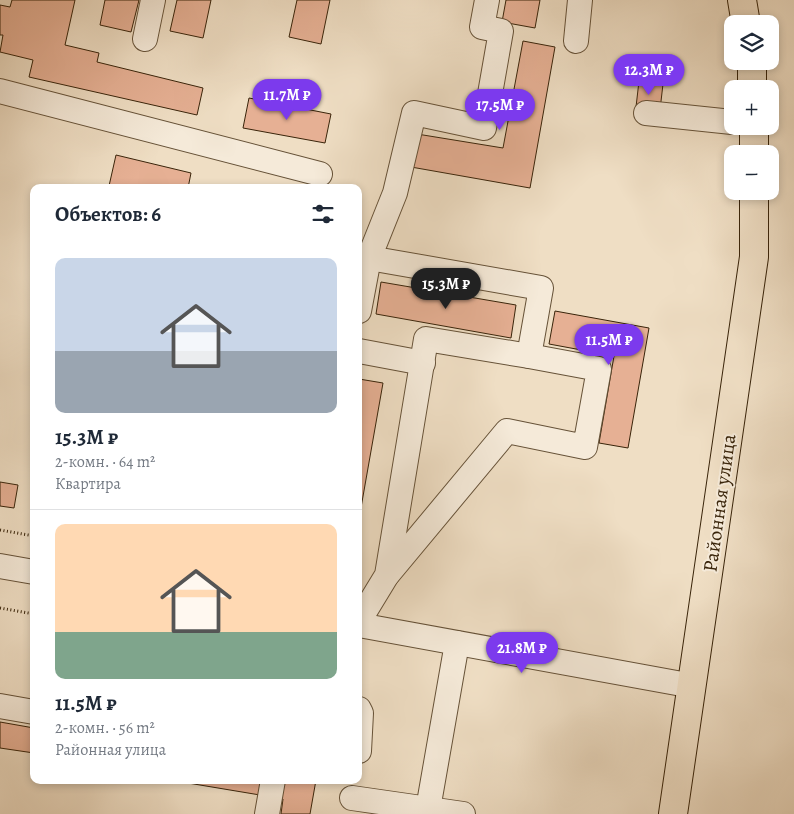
<!DOCTYPE html>
<html lang="ru">
<meta charset="utf-8">
<style>
:root{--surface:#fff;--page:#f6f6f7;--text:#1f2937;--muted:#747a83;--line:#e0e1e3;--accent:#7c3aed}
body{margin:0;font-family:Alegreya,serif;background:var(--page);color:var(--text);height:100vh;display:flex;flex-direction:column;font-size:19px;white-space:nowrap}
*{box-sizing:border-box;margin:0}
p{font-size:16px;color:var(--muted)}
.icon{flex:none;width:28px;height:28px;fill:none;stroke:currentColor;stroke-width:2;stroke-linecap:round;stroke-linejoin:round}
.map{position:relative;flex:1;overflow:hidden}
.details{position:absolute;left:30px;top:184px;width:332px;height:600px;display:flex;flex-direction:column;background:var(--surface);border-radius:10px;box-shadow:0 2px 8px #0003}
.details>*{flex:none}
.fabs{position:absolute;left:724px;top:15px;display:grid;gap:10px}
.fabs a{display:grid;place-items:center;width:55px;height:55px;border-radius:10px;background:var(--surface);box-shadow:0 2px 8px #0003;font-size:25px}
.price{position:absolute;translate:-50% -42px;padding:0 11px;border-radius:18px;background:var(--accent);color:#fff;font-size:16px;line-height:32px;filter:drop-shadow(0 1px 2px #0008)}
.price::after{content:'';position:absolute;left:50%;top:30px;width:15px;height:11px;margin-left:-8px;background:inherit;clip-path:polygon(0 0,100% 0,50% 100%)}
.price.on{background:#222;color:#fff}
ul{padding:0;list-style:none}
li{display:grid;align-content:center;gap:10px;height:265px;padding:0 25px}
li+li{border-top:1px solid var(--line)}
li span{display:grid;place-items:center;height:155px;border-radius:10px;color:#555}
li>.icon{margin-inline-start:auto}
span .icon{width:90px;height:90px;fill:#fffc;stroke-width:1}
li b{font-size:21px}
h2{display:flex;justify-content:space-between;align-items:center;height:60px;padding:0 25px;font-size:21px}
.map>svg:first-child{display:block}
.building{fill:#e6b094;stroke:#39240a}
.lines{fill:none;stroke-linecap:round;stroke-linejoin:round}
.minor-casing{stroke:#665238;stroke-width:26}
.major-casing{stroke:#39240a;stroke-width:30}
.path{stroke:#39240a;stroke-width:3;stroke-dasharray:1 2.5;stroke-linecap:butt}
.minor{stroke:#f5ead9;stroke-width:24}
.major{stroke:#efdec4;stroke-width:28}
.labels{text-anchor:middle;stroke-width:4;stroke-linejoin:round;paint-order:stroke}
.street-label{font-size:20px;fill:#39240a;stroke:#f5ead9}
</style>
<div class="map">
<svg width="794" height="814" viewBox="0 0 794 814">
<rect width="100%" height="100%" fill="#efdec4"/>
<filter id="stains"><feTurbulence type="fractalNoise" baseFrequency=".004" numOctaves="4"/><feColorMatrix values="0 0 0 0 .2 0 0 0 0 .09 0 0 0 0 .02 0 0 0 .5 -.17"/></filter>
<radialGradient id="worn" r=".72"><stop offset=".6" stop-color="#630" stop-opacity="0"/><stop offset="1" stop-color="#630" stop-opacity=".3"/></radialGradient>
<g class="building">
<path d="M12,0H75L65,45L99,53L97,62L203,88L197,115L29,77L33,60L0,52L3,35H0V5L10,7Z"/>
<path d="M105,0H139L131,32L100,25Z"/>
<path d="M177,0H211L203,38L170,31Z"/>
<path d="M297,0H330L321,44L289,37Z"/>
<path d="M506,0H540L535,28L502,22Z"/>
<path d="M523,41L555,47L530,188L411,167L417,134L503,148Z"/>
<path d="M639,81L663,84L660,110L636,107Z"/>
<path d="M249,98L331,114L325,143L243,128Z"/>
<path d="M116,155L191,173L188,188L109,186Z"/>
<path d="M381,282L516,305L511,338L376,314Z"/>
<path d="M555,311L649,328L628,448L599,443L614,356L549,344Z"/>
<path d="M359,379L383,383L359,519Z"/>
<path d="M0,482L18,485L14,508L0,506Z"/>
<path d="M0,722L34,728V753L0,748Z"/>
<path d="M170,780H262L260,795Z"/>
<path d="M262,780H316L310,814H281L283,799L260,795Z"/>
</g>
<g class="lines">
<defs>
<g id="minor">
<path d="M145,39L153,0"/>
<path d="M576,41L580,0"/>
<path d="M0,91L320,174"/>
<path d="M646,113L732,122"/>
<path d="M359,311L369,258"/>
<path d="M359,351L423,363"/>
<path d="M0,566L34,572"/>
<path d="M388,574L507,431L585,447L599,369L529,356"/>
<path d="M359,621L387,575L426,339L529,356L541,288L369,258L395,193L414,113L484,128L501,31L482,27L487,0"/>
<path d="M359,625L693,686"/>
<path d="M0,706L34,712"/>
<path d="M359,709L361,713L359,751"/>
<path d="M352,798L463,814"/>
<path d="M428,809L457,643"/>
<path d="M267,814L273,780"/>
</g>
<g id="major">
<path d="M742,0L746,24"/>
<path d="M752,61V89"/>
<path d="M754,126V154"/>
<path d="M673,814L754,257V191"/>
</g>
</defs>
<use href="#minor" class="minor-casing"/>
<use href="#major" class="major-casing"/>
<g class="path">
<path d="M0,530L34,536"/>
<path d="M0,608L34,614"/>
</g>
<use href="#minor" class="minor"/>
<use href="#major" class="major"/>
</g>
<g class="labels">
<g class="street-label">
<text transform="translate(719 503) rotate(-82)" y="7">Районная улица</text>
</g>
</g>
<rect width="100%" height="100%" filter="url(#stains)"/>
<rect width="100%" height="100%" fill="url(#worn)"/>
</svg>
<div class="fabs">
<a><svg class="icon" aria-label="layers" viewBox="0 0 24 24"><path d="M12 4l9 5-9 5-9-5zM3 14l9 5 9-5"/></svg></a>
<a>+</a>
<a>−</a>
</div>
<b class="price" style="left:649px;top:96px">12.3M ₽</b>
<b class="price" style="left:287px;top:121px">11.7M ₽</b>
<b class="price" style="left:500px;top:131px">17.5M ₽</b>
<b class="price on" style="left:446px;top:310px">15.3M ₽</b>
<b class="price" style="left:609px;top:366px">11.5M ₽</b>
<b class="price" style="left:522px;top:674px">21.8M ₽</b>
<section class="details">
<h2>Объектов: 6<svg class="icon" aria-label="filters" viewBox="0 0 24 24"><path d="M4 7h16M4 17h16"/><circle cx="9" cy="7" r="2"/><circle cx="15" cy="17" r="2"/></svg></h2>
<ul>
<li><span style="background:linear-gradient(#c9d6e8 60%,#9aa5b1 0)"><svg class="icon" aria-label="home" viewBox="0 0 24 24"><path d="M3 11l9-7 9 7M6 9v11h12V9"/></svg></span><div><b>15.3M ₽</b><p>2-комн. · 64 m²</p><p>Квартира</p></div></li>
<li><span style="background:linear-gradient(#ffd9b3 70%,#7fa58c 0)"><svg class="icon" aria-label="home" viewBox="0 0 24 24"><path d="M3 11l9-7 9 7M6 9v11h12V9"/></svg></span><div><b>11.5M ₽</b><p>2-комн. · 56 m²</p><p>Районная улица</p></div></li>
</ul>
</section>
</div>
